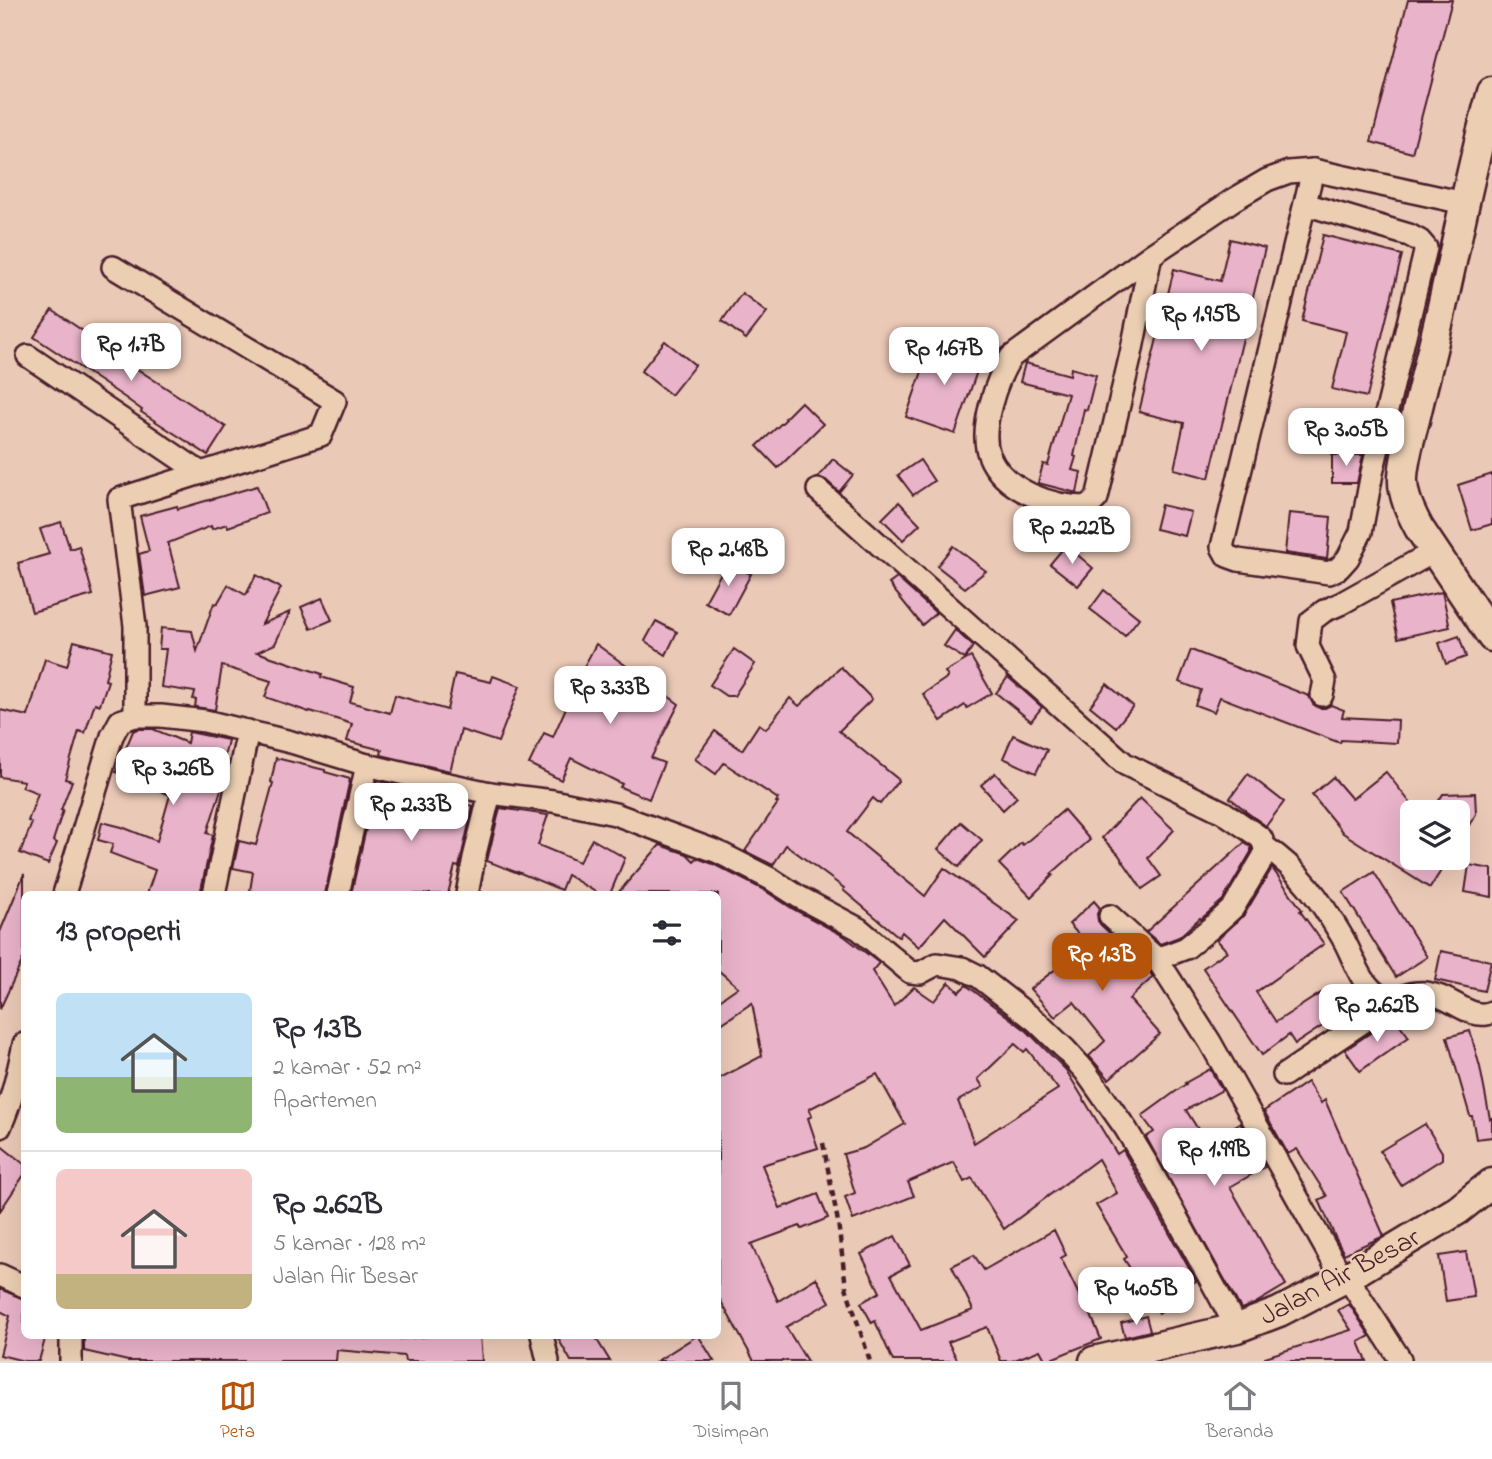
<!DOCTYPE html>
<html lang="id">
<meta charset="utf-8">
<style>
:root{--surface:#fff;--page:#f2f2f3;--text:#2b2b33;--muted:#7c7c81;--line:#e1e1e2;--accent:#b45309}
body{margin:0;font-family:"Indie Flower",sans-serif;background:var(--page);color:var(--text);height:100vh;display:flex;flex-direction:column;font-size:26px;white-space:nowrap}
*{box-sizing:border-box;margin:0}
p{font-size:23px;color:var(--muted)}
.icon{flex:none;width:38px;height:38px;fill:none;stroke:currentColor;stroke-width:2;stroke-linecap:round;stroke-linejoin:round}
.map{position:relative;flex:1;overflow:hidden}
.details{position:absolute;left:21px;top:891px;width:700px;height:448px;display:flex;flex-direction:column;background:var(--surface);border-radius:10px;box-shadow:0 7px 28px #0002}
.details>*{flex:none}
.tools{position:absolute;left:1400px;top:800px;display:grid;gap:14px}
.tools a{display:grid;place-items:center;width:70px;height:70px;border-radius:10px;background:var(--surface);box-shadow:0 7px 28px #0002;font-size:35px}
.price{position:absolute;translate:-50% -60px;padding:0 16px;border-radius:14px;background:#fff;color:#222;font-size:23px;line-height:46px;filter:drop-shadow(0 2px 4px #0008)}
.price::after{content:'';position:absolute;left:50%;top:42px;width:21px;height:16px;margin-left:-10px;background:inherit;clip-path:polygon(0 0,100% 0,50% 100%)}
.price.active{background:var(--accent);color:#fff}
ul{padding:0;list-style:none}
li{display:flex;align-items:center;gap:21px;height:175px;padding:0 35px}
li+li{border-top:2px solid var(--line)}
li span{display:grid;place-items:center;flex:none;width:196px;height:140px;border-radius:10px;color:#555}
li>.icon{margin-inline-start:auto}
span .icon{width:84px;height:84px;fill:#fffc;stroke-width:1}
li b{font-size:30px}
h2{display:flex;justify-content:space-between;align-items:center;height:84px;padding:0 35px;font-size:30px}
.dock{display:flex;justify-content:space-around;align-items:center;height:98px;border-top:2px solid var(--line);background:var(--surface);font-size:19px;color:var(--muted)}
.dock a{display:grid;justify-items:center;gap:4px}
.dock .active{color:var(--accent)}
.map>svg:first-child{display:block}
.building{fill:#e9b3c9;stroke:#4a1f2b;stroke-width:2;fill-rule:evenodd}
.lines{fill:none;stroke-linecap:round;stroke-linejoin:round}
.street-casing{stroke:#4a1f2b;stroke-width:26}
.secondary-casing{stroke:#4a1f2b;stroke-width:33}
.path{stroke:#4a1f2b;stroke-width:4.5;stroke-dasharray:7 5;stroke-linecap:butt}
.street{stroke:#eccfb3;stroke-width:21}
.secondary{stroke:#eccfb3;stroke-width:28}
.labels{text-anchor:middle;stroke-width:5;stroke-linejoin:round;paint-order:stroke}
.street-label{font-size:28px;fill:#4a1f2b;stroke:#eccfb3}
</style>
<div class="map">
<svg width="1492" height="1361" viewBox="0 0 1492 1361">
<rect width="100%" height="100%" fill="#ebc9b7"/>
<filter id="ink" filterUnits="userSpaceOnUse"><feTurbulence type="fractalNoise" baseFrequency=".0143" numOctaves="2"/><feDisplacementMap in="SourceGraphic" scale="14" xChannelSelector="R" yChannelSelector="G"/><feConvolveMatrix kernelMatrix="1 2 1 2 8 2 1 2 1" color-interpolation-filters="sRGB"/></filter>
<g filter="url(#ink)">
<g class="building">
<path d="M1408,0H1452L1412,153L1371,142Z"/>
<path d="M1323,235L1402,255L1367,397L1332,389L1346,332L1302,321Z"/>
<path d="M1230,239L1265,248L1209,478L1174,469L1184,423L1139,412L1174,269L1220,281Z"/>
<path d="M742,293L767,312L746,339L722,321Z"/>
<path d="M52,310L120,356L119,357L226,427L208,455L141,412L142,410L124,397L34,337Z"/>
<path d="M933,340L982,357L955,434L906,417Z"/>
<path d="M665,341L695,365L671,395L641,371Z"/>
<path d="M1025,363L1070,375L1071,368L1096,375L1087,410L1084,409L1074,456L1076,457L1072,470L1081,472L1077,493L1038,483L1043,464L1048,465L1068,394L1020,382Z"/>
<path d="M801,402L823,424L778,468L757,446L786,419L785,418Z"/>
<path d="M1332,455H1363L1357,483H1332Z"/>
<path d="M833,459L853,475L839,492L826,480L818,477Z"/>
<path d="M920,460L934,481L913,495L898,475Z"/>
<path d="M1492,474V524L1472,530L1458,485Z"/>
<path d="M257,486L267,513L228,527L227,524L212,529L211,526L168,543L180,587L145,596L139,554L149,551L140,516L177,506L178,509Z"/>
<path d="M899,502L920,524L903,540L882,519Z"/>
<path d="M1161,505L1191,512L1185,536L1155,529Z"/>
<path d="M1289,513L1331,517L1327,559L1285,553Z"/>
<path d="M61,522L70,549L79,546L93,595L32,612L18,563L49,554L40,529Z"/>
<path d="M1066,545L1093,568L1078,586L1050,564Z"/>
<path d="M953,546L986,571L965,588L937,566Z"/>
<path d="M727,562L751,574L729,615L705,602Z"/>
<path d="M256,575L281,588L262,624L290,612L275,644L257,652L322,674L321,677L354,687L350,702L390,713L395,695L447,710L455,674L491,682L493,676L520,686L498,742L461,730L450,771L381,755L382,750L347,741L352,724L310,711L309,712L265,697L271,681L222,666L215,710L195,707L196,700L193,699L195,692L161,687L166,649H159L161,628L192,631L197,651L214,603L217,604L228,585L246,595Z"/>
<path d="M897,578L936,613L922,625L889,584Z"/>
<path d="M1104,590L1139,618L1125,636L1090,609Z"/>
<path d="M1442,592L1450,627L1398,638L1390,603Z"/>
<path d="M322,598L332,620L311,629L301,607Z"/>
<path d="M656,621L677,632L666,655L645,641Z"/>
<path d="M955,630L973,646L965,659L944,646Z"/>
<path d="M1459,636L1466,657L1446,664L1439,643Z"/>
<path d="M74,641L112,651L105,680L108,681L100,705L95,703L85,733L79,731L65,779L72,781L61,810H63L53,841L57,843L48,864L20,853L32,823L28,821L38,793L22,787L24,781L0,777V710L28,716L45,659L67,666Z"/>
<path d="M596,644L679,704L651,758L664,763L649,799L620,787L622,784L571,758L561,780L529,764L544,733L553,737L569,701L565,700L577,674L579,676Z"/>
<path d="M734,649L755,664L734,696H726L710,685Z"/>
<path d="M1191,650L1309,696L1313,704L1319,708H1325L1331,705L1344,710L1342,717L1398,720L1397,743L1341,740L1340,743L1220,697L1214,712L1195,705L1201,690L1179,682Z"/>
<path d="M971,657L992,693L967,708L965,705L941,721L923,694L948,677L945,672Z"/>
<path d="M841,667L872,699L839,731L899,780L880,804L873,798L847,832L925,896L944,868L1019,921L985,957L945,917L919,947L902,932L899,937L843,890L844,888L786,845L773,865L745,851L778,803L776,802L778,799L724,763L716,774L695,759L715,731L742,750L759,724L766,729L790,698L799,706Z"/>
<path d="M1008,677L1042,707L1031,721L996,693Z"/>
<path d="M1107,684L1133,706L1116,727L1090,706Z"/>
<path d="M137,729H153L187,743L189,732L228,740L220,776L225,777L207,833L213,835L200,894H147L155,870L110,853L113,844L98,840L102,822L122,827L157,841L170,795L116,772L133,731Z"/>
<path d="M1013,735L1047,750L1036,773L1003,758Z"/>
<path d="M276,758L325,770V772L350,779L325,894H270L250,891L253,872L233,868L239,841L256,845L273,783L271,782Z"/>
<path d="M1386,772L1412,805V858H1449L1430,888L1343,833L1312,795L1333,777L1352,799Z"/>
<path d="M995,773L1017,797L1003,810L981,785Z"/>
<path d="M1248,774L1284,802L1266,826L1245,811V810L1230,798Z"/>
<path d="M377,781L444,796L443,798L473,806L459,867L455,866L448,894H351Z"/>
<path d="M1475,793L1476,814L1458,843V812H1432L1443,794Z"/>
<path d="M1140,798L1174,830L1148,858L1161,876L1142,889L1118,854L1102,838Z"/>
<path d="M500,808L548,815L538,845L579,862L592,839L625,858L610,894H599L567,875L561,890L518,872V873L487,861Z"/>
<path d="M1064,810L1090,840L1051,874L1053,875L1031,897L999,864L1021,843L1023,845Z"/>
<path d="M961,822L982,840L959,867L938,849Z"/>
<path d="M1244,843L1251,847V852L1223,900L1201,919L1200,918L1179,937L1160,944L1146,932Z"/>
<path d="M660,845L687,854L694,861L697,858L713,864L764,890L793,909L844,936L879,963L872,971L894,1006L914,987L934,1001L949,982L959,992L966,985L1027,1031L1066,1070L1117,1154L1123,1150L1196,1281L1175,1292L1180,1300L1159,1313L1124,1259L1127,1257L1096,1205L1117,1193L1098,1159L1004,1229L972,1178L964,1182L954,1162L908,1182L914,1196L853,1220L845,1197L855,1193L843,1154L864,1148L905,1124L877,1074L809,1109L812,1116L808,1118L818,1148L762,1165L780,1208L788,1205L789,1206L818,1194L828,1218L802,1229L800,1226L751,1244L778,1301L816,1278L830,1302L786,1327L807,1361H754L718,1296V1079L762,1056L752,1003L718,1026V1001L738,987L718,970V894H617ZM1015,1044L1024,1052L1027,1049L1058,1089L974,1143L958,1101L983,1087L978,1079Z"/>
<path d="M1469,865L1492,869V897L1465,892Z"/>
<path d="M1272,868L1302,910L1300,911L1324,944L1256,992L1276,1022L1321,993L1336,1017L1295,1044L1289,1035L1262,1055L1203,968L1227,951L1217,940L1244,915Z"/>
<path d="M1374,872L1427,957L1396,977L1343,892Z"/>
<path d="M24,874V957L0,1009V932Z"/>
<path d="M1094,901L1100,908L1097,914L1098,921L1101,925L1147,968L1153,977L1129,999L1160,1034L1109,1079L1089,1056L1105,1041L1074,1002L1055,1017L1030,989L1070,958L1077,962L1085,952L1082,949L1088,945L1069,924Z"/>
<path d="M1441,951L1491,961L1484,991L1435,980Z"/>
<path d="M1394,1017L1409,1037L1360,1071L1345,1050Z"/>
<path d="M1470,1031L1480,1067L1490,1119L1492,1118V1137L1476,1139L1472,1116H1470L1447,1037Z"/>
<path d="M1210,1069L1222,1090L1186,1110L1206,1142L1240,1123L1265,1167L1230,1187L1286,1285L1254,1304L1241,1309L1146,1137L1154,1132L1142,1116L1186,1084L1185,1083Z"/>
<path d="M1307,1082L1321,1103L1325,1100L1384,1236L1344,1254L1335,1237L1319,1200L1327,1196L1297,1149L1288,1154L1264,1111Z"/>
<path d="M1425,1124L1442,1152V1159L1401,1185L1380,1151Z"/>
<path d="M0,1145L24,1164V1175L0,1211Z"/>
<path d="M1054,1230L1066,1255L1061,1258L1080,1297L1083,1296L1101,1339L1046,1361L1040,1350L1012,1361H1001L987,1327L948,1342L958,1361H893L875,1321L872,1323L861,1303L880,1292L861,1254L895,1236L910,1265L891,1275L921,1330L973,1310L952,1266L974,1255L984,1270Z"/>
<path d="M1466,1252L1474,1297L1446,1301L1439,1256Z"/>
<path d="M0,1289L24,1299V1335H32L45,1339L39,1361H24L0,1355L10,1316L0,1311Z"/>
<path d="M1349,1304L1370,1336L1359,1342L1367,1361H1265V1357L1351,1330L1338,1310Z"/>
<path d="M1146,1316L1150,1331L1125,1337L1121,1323Z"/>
<path d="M84,1335H400V1339L441,1335H480L482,1361H405L404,1356L337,1350L336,1361H128L84,1351Z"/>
<path d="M556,1335H594L610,1361H571Z"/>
<path d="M698,1335L714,1361H657Z"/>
</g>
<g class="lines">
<defs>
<g id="street">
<path d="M1305,204L1409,235L1420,241L1426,248L1372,473L1361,532L1348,558L1339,568L1329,573L1238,560L1227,556L1222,547L1313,170"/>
<path d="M1151,255L1131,354L1097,498L1088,507C1053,507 1003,491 989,455C979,429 996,380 1011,357L1151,255L1233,200L1267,180L1289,172L1313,170L1464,203"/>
<path d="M113,267L335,401L321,435L119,499L135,626V716"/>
<path d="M28,356L201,473"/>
<path d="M818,490L1125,764L1223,812L1261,838L1265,847L1264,856L1233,908L1212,927L1186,948L1157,959"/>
<path d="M1322,695L1325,681L1308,646L1311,621L1324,611L1340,604L1435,551"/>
<path d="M1265,847C1299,869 1321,901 1341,935C1354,956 1359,984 1381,997C1393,1005 1405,993 1417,993C1423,992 1432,994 1438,996C1455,1001 1474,1021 1492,1012"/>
<path d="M64,894L112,736L120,721L135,716H161L205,721L291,742L367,765L439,782L490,793L553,801L615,814L718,852L771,879L799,897L859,929L910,972L920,973L937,964L962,968L978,976L1036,1021L1065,1049L1085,1071L1126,1129L1150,1169L1237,1328"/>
<path d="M214,894L248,731"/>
<path d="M338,894L367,765"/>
<path d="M467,894L474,858L490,793"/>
<path d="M1110,916L1157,959L1210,1042L1343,1279"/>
<path d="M1284,1075L1397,999"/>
<path d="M0,1127C12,1101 18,1072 24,1044"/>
<path d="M0,1275L24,1286"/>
<path d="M1347,1277L1400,1359"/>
<path d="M71,1335V1361"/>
<path d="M542,1335L548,1361"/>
</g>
<g id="secondary">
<path d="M1492,92C1471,166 1457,241 1440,316C1432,351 1423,385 1415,420C1410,438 1404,459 1403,477C1402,495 1411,513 1419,528L1492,637"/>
<path d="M1094,1361L1237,1328L1279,1312L1347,1277L1458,1210L1492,1183"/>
</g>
</defs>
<use href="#street" class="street-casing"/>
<use href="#secondary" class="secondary-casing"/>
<path class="path" d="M823,1143L838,1222L846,1287L870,1361"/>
<use href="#street" class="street"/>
<use href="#secondary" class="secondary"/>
</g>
</g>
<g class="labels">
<g class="street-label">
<text transform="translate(1339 1275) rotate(-28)" y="10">Jalan Air Besar</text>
</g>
</g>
</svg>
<div class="tools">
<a><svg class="icon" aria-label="layers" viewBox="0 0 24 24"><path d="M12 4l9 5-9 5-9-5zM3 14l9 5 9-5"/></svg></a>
</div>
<b class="price" style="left:1201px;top:353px">Rp 1.95B</b>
<b class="price" style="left:131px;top:383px">Rp 1.7B</b>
<b class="price" style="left:944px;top:387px">Rp 1.67B</b>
<b class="price" style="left:1346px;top:468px">Rp 3.05B</b>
<b class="price" style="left:1072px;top:566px">Rp 2.22B</b>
<b class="price" style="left:728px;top:588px">Rp 2.48B</b>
<b class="price" style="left:610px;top:726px">Rp 3.33B</b>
<b class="price" style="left:173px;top:807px">Rp 3.26B</b>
<b class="price" style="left:411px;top:843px">Rp 2.33B</b>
<b class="price active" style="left:1102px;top:993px">Rp 1.3B</b>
<b class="price" style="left:1377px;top:1044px">Rp 2.62B</b>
<b class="price" style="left:1214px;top:1188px">Rp 1.99B</b>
<b class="price" style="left:1136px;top:1327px">Rp 4.05B</b>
<section class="details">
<h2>13 properti<svg class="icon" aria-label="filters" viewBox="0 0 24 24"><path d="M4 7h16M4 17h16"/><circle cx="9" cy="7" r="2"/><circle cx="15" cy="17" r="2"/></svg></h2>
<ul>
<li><span style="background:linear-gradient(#bfe0f5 60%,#8fb573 0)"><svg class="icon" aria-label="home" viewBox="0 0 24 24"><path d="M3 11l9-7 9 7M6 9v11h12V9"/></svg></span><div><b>Rp 1.3B</b><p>2 kamar · 52 m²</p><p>Apartemen</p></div></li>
<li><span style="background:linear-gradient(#f6c9c9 75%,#c2b280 0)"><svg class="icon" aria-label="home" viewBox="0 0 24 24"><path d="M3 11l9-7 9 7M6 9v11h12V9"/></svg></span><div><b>Rp 2.62B</b><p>5 kamar · 128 m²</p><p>Jalan Air Besar</p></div></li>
</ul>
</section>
</div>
<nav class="dock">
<a class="active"><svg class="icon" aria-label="map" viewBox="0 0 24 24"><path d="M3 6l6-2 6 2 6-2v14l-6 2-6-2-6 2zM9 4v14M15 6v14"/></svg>Peta</a>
<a><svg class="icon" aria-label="saved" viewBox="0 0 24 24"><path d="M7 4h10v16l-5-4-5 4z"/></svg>Disimpan</a>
<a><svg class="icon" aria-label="home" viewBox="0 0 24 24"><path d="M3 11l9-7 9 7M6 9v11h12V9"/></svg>Beranda</a>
</nav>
